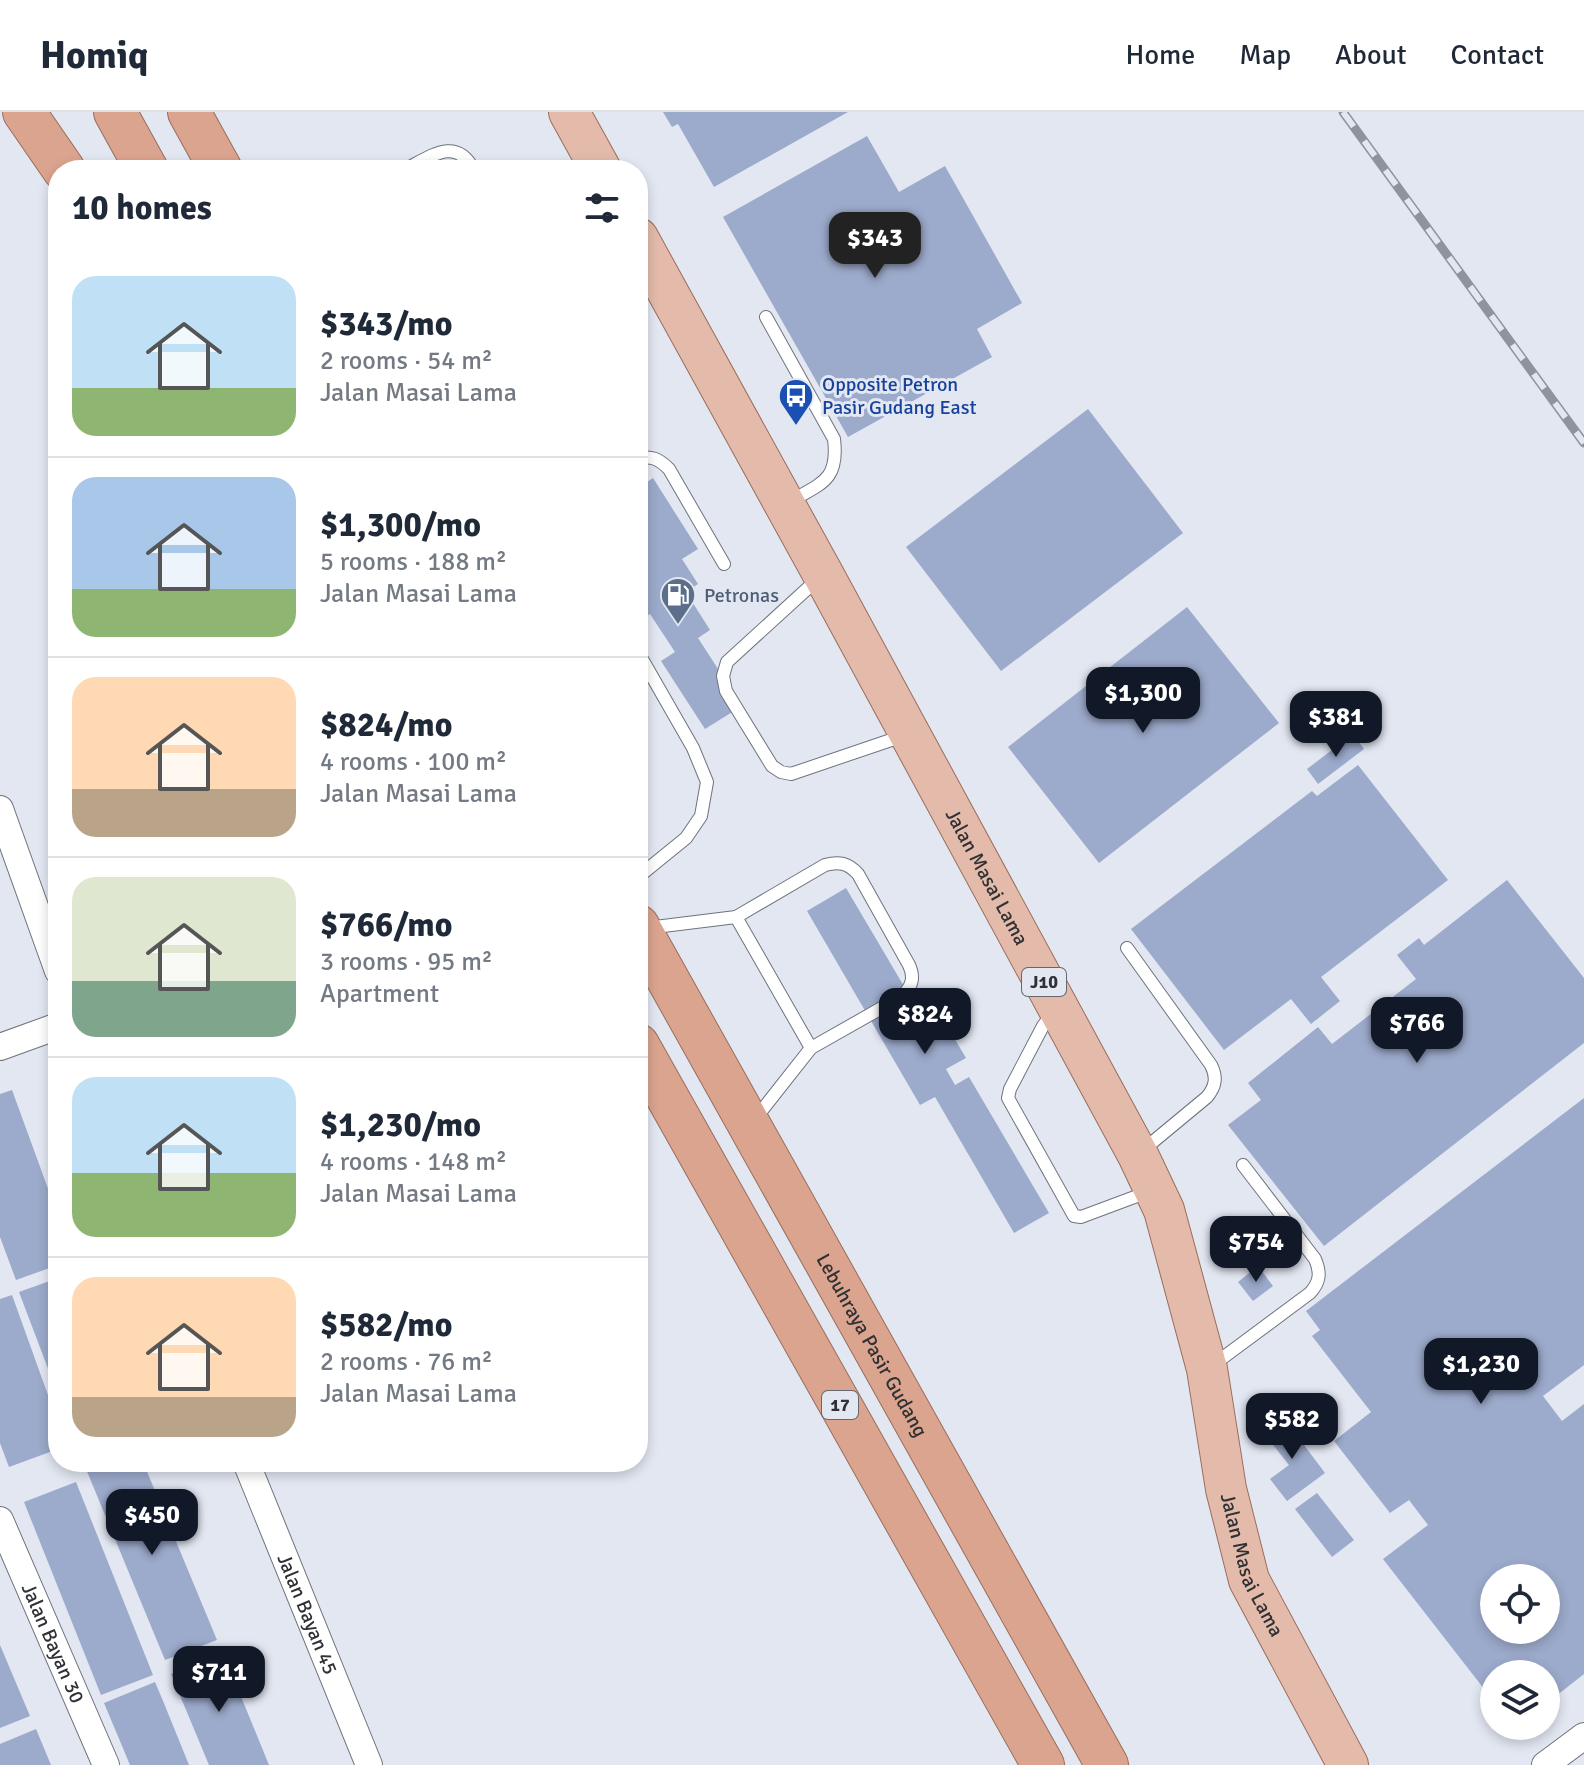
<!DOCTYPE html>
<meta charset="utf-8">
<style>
:root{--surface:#fff;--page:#f6f6f7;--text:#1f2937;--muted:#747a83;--line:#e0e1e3;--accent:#111827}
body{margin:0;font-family:Signika,sans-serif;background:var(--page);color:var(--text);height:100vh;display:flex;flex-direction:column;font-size:30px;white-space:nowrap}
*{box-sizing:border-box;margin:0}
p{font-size:26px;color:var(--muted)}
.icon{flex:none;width:44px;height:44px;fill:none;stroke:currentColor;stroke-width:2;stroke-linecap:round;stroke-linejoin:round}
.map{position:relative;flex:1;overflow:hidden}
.details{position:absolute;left:48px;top:48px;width:600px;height:1312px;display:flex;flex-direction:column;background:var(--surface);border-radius:32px;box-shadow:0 4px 12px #0003}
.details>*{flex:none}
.buttons{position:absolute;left:1480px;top:1452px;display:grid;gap:16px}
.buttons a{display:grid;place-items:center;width:80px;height:80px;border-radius:50%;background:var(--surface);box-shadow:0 4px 12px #0003;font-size:40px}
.price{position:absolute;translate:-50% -68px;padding:0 18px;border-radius:16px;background:var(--accent);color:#fff;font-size:26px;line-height:52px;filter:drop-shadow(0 2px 4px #0008)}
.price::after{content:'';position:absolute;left:50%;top:48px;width:24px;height:18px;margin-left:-12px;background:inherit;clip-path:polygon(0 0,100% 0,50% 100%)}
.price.on{background:#222;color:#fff}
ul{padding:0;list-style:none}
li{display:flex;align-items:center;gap:24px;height:200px;padding:0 24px}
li+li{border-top:2px solid var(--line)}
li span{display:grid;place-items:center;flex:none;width:224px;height:160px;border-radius:24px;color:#555}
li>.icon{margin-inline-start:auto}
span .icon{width:96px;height:96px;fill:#fffc;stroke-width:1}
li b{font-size:34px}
h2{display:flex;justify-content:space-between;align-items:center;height:96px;padding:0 24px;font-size:34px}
header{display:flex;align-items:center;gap:48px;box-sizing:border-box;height:112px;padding:0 40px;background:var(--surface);border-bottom:2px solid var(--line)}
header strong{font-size:38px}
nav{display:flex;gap:44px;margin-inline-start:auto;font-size:28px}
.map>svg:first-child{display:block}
.building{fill:#9caacb;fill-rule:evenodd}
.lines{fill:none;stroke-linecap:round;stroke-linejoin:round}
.service-casing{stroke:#6e737c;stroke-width:14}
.minor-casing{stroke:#6e737c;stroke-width:28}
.primary-casing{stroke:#996d5c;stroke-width:42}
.trunk-casing{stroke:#996d5c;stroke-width:44}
.service{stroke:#fff;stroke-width:12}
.minor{stroke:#fff;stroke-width:26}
.primary{stroke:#e4bbaa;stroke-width:40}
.trunk{stroke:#dba48e;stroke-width:42}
.rail-casing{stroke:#8f939b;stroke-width:9}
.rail{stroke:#e2e7f2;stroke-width:6;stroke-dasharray:18;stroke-linecap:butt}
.labels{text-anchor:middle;stroke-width:6;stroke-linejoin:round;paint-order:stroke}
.shield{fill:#e2e7f2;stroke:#65686e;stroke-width:2}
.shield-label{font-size:18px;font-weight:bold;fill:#2f3135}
.transit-label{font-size:20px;fill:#164399;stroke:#e2e7f2;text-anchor:start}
.service-label{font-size:20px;fill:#4e5e75;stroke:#e2e7f2;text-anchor:start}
.street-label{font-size:20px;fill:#2f3135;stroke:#e2e7f2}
</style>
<header>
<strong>Homiq</strong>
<nav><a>Home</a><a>Map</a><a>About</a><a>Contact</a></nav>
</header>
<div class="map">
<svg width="1584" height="1653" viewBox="0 0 1584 1653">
<rect width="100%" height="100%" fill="#e2e7f2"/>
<g class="building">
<path d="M663,0H848L714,75L678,12L672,15Z"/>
<path d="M867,24L899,80L945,54L1022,191L977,217L992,245L848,325L723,105Z"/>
<path d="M1088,297L1183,421L1001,559L906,435Z"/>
<path d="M653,366L698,437L682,447L698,472L686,480L710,518L698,526L742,594L705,617L661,549L675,540L650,502L638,510V376Z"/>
<path d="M1187,495L1279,611L1099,751L1008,635Z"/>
<path d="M1353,622L1364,637L1318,672L1307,657Z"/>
<path d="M1358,653L1448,768L1321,865L1340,889L1311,912L1291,887L1224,938L1131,817L1312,679L1317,684Z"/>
<path d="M1507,768L1584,866V931L1324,1134L1228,1013L1261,988L1248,971L1318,915L1332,932L1416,867L1397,843L1419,826L1424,833Z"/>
<path d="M846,776L931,920L946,912L966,946L946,957L955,973L969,965L1049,1101L1014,1121L935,985L920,993L807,799Z"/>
<path d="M12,978L58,1104V1153L16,1168L0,1125V982Z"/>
<path d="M1584,986V1253L1543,1284L1562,1309L1584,1292V1562L1556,1584L1546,1570V1562H1539L1530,1549L1513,1562H1494V1577L1488,1582L1383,1447L1428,1413L1409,1388L1390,1401L1334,1329L1371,1300L1312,1224L1320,1218L1306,1199ZM1494,1466H1546V1518H1494Z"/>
<path d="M1258,1154L1273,1174L1253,1189L1238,1170Z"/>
<path d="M58,1166V1283L19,1180Z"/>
<path d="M12,1183L58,1311V1337L9,1355L0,1331V1187Z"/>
<path d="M1283,1305L1325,1361L1287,1389L1270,1367L1289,1353L1263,1320Z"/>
<path d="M103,1350H143L217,1528L165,1548L86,1357Z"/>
<path d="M76,1370L153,1563L101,1583L24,1390Z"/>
<path d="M1317,1381L1354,1428L1332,1445L1295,1397Z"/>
<path d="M0,1533L30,1604L0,1616Z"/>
<path d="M222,1541L231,1560L269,1653H209L171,1562Z"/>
<path d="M155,1570L163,1589L189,1653H130L104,1591Z"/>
<path d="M36,1617L51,1653H0V1632Z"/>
</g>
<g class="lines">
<defs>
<g id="service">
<path d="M404,58C430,45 456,23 474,58"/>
<path d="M766,205L834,327C839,368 822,371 791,389"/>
<path d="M638,347C651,343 659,347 669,357L724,452"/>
<path d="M819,466L727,550L723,564L726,579L772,654L781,660L791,662L903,624"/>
<path d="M638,540L693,636L707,670L701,704L686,726L638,765"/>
<path d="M736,805L811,936"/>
<path d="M647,816L736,805L825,753C839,749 848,751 858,762L909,853C915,866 912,875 901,885L811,936L755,1007"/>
<path d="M1127,836L1211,953C1217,965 1216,974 1207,985L1143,1038"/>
<path d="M1053,901L1043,914L1010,977L1008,986L1074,1104L1081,1105L1148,1080"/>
<path d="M1213,1253L1310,1181C1320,1170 1321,1161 1315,1147L1243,1053"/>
</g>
<g id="minor">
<path d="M0,697L58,859"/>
<path d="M0,935L58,914"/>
<path id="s1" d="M246,1350L369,1653"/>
<path id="s2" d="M0,1408L106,1653"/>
<path d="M1545,1653L1584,1624"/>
</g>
<g id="primary">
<path d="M569,0L601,58"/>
<path id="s3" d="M638,126L823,462L1138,1043L1164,1098L1207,1257L1226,1377L1249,1468L1348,1653"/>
</g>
<g id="trunk">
<path d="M24,0L64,58"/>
<path d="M115,0L147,58"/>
<path d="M189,0L221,58"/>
<path id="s4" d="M638,814L1107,1653"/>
<path d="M638,933L1043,1653"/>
</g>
</defs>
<use href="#service" class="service-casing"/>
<use href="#minor" class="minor-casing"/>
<use href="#primary" class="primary-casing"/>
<use href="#trunk" class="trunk-casing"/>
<use href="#service" class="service"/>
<use href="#minor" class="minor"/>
<use href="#primary" class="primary"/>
<use href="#trunk" class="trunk"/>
<defs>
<path id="rail" d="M1343,0L1584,331"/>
</defs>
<use href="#rail" class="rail-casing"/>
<use href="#rail" class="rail"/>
</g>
<defs>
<symbol id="bus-pin" viewBox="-11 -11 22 30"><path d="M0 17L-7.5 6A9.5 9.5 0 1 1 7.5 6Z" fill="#1a4fb4" stroke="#e2e7f2"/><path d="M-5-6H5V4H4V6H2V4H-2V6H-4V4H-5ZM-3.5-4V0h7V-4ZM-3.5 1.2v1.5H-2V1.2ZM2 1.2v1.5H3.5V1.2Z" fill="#fff"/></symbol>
<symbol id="fuel-pin" viewBox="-11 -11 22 30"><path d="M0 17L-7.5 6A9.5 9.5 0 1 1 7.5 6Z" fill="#5c6f8a" stroke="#e2e7f2"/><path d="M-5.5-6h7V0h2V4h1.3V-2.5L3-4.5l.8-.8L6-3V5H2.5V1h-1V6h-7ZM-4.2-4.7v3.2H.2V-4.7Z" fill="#fff"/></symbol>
</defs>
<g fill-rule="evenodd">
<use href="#bus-pin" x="776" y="264" width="40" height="54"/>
<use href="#fuel-pin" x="658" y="463" width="40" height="54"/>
</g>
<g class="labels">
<g class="shield">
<rect x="1022" y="856" width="44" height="28" rx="6"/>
<rect x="822" y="1279" width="36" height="28" rx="6"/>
</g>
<g class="shield-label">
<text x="1044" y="876">J10</text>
<text x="840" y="1299">17</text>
</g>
<g class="transit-label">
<text x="822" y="279">Opposite Petron<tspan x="822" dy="23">Pasir Gudang East</tspan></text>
</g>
<g class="service-label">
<text x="704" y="490">Petronas</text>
</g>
<g class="street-label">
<text dy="7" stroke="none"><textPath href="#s3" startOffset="728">Jalan Masai Lama</textPath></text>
<text dy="7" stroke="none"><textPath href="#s4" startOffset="480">Lebuhraya Pasir Gudang</textPath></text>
<text dy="7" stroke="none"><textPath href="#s3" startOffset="1472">Jalan Masai Lama</textPath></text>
<text dy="7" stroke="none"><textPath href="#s1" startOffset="164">Jalan Bayan 45</textPath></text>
<text dy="7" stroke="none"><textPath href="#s2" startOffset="134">Jalan Bayan 30</textPath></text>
</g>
</g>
</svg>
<div class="buttons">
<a><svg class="icon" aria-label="locate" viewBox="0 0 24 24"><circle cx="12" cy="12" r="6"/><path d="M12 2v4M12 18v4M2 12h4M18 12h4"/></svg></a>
<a><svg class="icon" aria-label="layers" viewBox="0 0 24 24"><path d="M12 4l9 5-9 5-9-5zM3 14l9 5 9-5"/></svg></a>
</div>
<b class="price on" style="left:875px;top:168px">$343</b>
<b class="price" style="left:1143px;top:623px">$1,300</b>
<b class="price" style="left:1336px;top:647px">$381</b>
<b class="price" style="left:925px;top:944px">$824</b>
<b class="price" style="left:1417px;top:953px">$766</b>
<b class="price" style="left:1256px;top:1172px">$754</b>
<b class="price" style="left:1481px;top:1294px">$1,230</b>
<b class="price" style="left:1292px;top:1349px">$582</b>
<b class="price" style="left:152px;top:1445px">$450</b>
<b class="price" style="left:219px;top:1602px">$711</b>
<section class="details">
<h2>10 homes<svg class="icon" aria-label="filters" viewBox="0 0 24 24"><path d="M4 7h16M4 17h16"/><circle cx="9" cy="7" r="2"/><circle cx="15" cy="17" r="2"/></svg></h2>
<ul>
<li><span style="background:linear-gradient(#bfe0f5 70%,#8fb573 0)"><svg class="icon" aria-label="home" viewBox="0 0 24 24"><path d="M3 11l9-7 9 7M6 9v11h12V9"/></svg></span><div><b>$343/mo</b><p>2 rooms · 54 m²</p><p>Jalan Masai Lama</p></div></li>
<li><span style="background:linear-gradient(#a9c7e8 70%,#8fb573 0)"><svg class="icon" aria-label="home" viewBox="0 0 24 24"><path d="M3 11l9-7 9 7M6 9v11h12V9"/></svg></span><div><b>$1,300/mo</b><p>5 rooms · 188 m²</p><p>Jalan Masai Lama</p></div></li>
<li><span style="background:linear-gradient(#ffd9b3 70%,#b9a48a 0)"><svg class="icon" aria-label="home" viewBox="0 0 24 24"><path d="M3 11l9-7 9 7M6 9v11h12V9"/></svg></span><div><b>$824/mo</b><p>4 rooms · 100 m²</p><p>Jalan Masai Lama</p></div></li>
<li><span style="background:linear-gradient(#dfe7d0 65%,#7fa58c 0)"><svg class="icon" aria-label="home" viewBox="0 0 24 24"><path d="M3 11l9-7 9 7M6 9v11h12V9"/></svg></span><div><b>$766/mo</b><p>3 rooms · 95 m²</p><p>Apartment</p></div></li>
<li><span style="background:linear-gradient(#bfe0f5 60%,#8fb573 0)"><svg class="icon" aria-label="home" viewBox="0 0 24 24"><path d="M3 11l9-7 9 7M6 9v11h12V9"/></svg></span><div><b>$1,230/mo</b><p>4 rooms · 148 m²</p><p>Jalan Masai Lama</p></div></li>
<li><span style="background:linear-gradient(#ffd9b3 75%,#b9a48a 0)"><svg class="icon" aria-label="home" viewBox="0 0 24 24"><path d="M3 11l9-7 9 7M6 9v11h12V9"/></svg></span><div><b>$582/mo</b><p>2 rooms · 76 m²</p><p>Jalan Masai Lama</p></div></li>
</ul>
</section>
</div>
